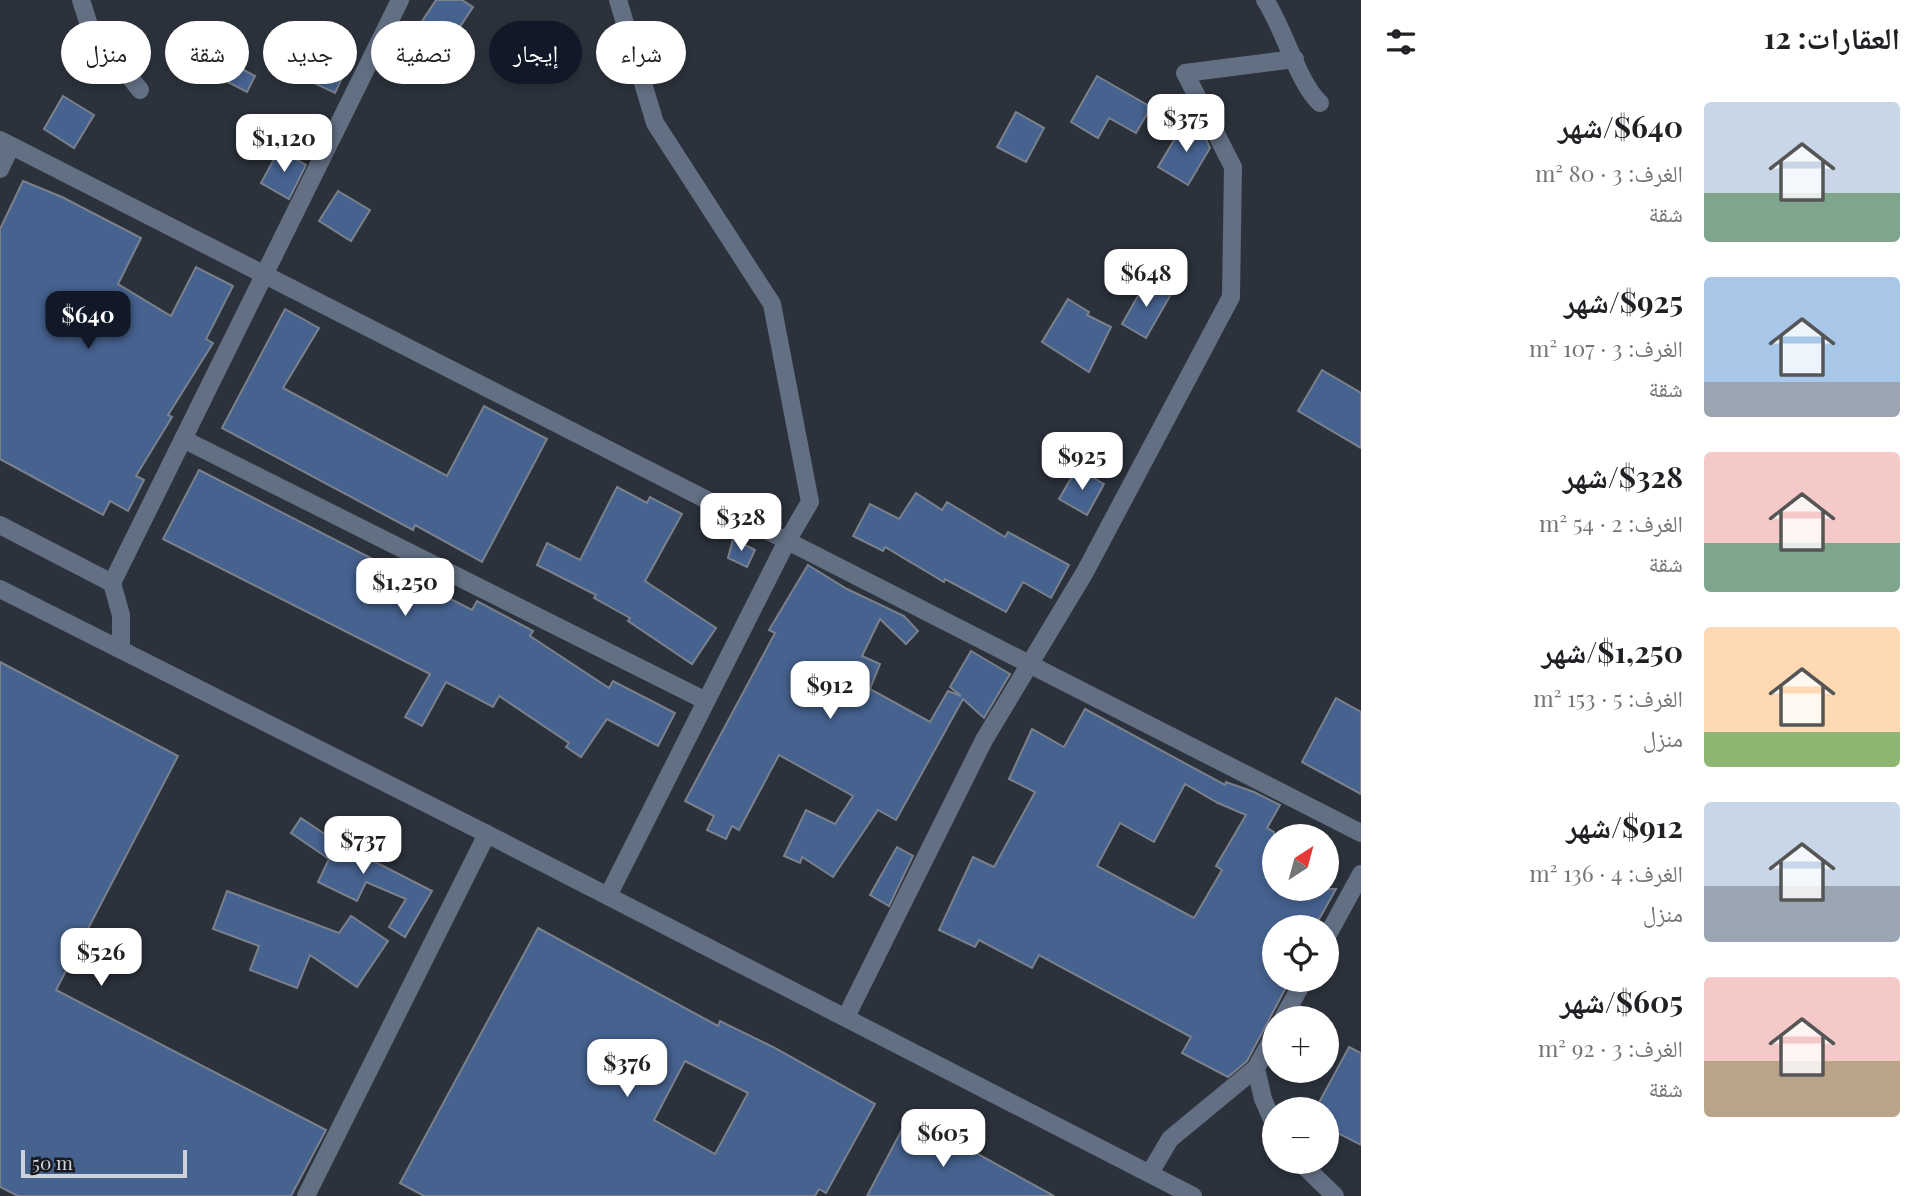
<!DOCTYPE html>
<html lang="ar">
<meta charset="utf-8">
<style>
:root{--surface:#fff;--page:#f2f2f2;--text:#202124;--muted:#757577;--accent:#111827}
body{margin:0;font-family:"Playfair Display","Noto Naskh Arabic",serif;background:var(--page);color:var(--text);direction:rtl;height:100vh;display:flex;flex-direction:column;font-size:26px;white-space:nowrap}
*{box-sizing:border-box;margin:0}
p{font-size:23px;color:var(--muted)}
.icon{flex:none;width:38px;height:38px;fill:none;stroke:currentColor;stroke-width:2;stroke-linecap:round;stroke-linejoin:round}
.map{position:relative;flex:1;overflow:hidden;direction:ltr}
.details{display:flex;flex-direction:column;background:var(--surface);width:560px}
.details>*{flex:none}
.hud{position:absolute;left:21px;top:21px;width:665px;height:63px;direction:rtl;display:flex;gap:14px}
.needle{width:46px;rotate:36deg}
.fabs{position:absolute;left:1262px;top:824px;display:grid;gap:14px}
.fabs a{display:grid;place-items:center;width:77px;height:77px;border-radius:50%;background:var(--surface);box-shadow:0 4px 10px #0003;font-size:35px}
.scale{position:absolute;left:21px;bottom:18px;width:166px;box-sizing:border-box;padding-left:7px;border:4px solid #cfd3d9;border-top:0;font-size:19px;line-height:24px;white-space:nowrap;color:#cfd3d9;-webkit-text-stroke:5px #171a1e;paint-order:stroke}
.price{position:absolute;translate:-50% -60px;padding:0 16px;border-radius:14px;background:#fff;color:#222;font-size:23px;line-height:46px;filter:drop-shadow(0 2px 4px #0008)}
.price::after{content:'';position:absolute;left:50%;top:42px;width:21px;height:16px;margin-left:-10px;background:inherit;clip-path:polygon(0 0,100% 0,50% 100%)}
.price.active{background:var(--accent);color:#fff}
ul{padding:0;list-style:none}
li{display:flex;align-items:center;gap:21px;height:175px;padding:0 21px}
li span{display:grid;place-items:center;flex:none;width:196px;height:140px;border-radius:7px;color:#555}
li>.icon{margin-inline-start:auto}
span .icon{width:84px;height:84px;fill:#fffc;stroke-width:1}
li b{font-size:30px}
h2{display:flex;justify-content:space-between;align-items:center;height:84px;padding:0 21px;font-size:30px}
.chip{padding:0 24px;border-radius:32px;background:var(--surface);box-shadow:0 4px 10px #0003;font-size:24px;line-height:63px}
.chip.active{background:var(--accent);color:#fff}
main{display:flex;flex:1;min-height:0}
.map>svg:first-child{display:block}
.building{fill:#46628f;stroke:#7a818c;stroke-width:2;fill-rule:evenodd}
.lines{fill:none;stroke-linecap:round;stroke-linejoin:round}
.minor{stroke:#637084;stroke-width:18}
</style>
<main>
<section class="details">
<h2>العقارات: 12<svg class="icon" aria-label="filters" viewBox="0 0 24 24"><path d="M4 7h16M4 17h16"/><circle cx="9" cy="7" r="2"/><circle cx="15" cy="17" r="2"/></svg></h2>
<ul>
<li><span style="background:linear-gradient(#c9d6e8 65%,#7fa58c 0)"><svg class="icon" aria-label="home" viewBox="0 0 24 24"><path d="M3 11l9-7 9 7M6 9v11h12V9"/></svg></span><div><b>$640/شهر</b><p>الغرف: 3 · 80 m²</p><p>شقة</p></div></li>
<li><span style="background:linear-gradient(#a9c7e8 75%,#9aa5b1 0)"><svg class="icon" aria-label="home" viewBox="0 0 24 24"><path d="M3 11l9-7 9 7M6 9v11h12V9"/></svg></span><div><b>$925/شهر</b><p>الغرف: 3 · 107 m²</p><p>شقة</p></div></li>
<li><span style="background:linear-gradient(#f6c9c9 65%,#7fa58c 0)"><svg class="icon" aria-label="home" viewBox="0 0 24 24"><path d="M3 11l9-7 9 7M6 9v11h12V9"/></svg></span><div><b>$328/شهر</b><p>الغرف: 2 · 54 m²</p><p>شقة</p></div></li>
<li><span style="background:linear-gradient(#ffd9b3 75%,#8fb573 0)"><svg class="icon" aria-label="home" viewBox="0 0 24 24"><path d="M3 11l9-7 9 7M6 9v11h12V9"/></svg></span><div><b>$1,250/شهر</b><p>الغرف: 5 · 153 m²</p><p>منزل</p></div></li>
<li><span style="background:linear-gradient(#c9d6e8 60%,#9aa5b1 0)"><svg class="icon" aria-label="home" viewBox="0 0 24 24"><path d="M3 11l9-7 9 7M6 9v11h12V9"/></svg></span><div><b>$912/شهر</b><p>الغرف: 4 · 136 m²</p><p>منزل</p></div></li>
<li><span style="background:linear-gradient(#f6c9c9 60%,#b9a48a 0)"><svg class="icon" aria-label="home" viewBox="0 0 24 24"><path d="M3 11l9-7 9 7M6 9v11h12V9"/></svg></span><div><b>$605/شهر</b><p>الغرف: 3 · 92 m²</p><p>شقة</p></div></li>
</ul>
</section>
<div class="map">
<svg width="1361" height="1196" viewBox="0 0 1361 1196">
<rect width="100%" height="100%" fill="#2c323c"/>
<g class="building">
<path d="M436,0H462L473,7L442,54L413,35Z"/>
<path d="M289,31L351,59L335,93L274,64Z"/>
<path d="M231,63L255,76L247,92L222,79Z"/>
<path d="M1097,76L1151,107L1136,133L1109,118L1098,138L1071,122Z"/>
<path d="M63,96L94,115L74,148L44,129Z"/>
<path d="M1016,112L1044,128L1026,162L997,147Z"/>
<path d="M1185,122L1203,133L1210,148L1188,185L1158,167Z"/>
<path d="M279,150L306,165L289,199L261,183Z"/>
<path d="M23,181L62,197L141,238L118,284L171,316L196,267L233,286L206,339L213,343L168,415L172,417L136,476L144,480L128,511L110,501L103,515L0,459V229Z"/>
<path d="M338,191L370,210L351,241L319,221Z"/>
<path d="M1147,280L1171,294L1146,338L1122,324Z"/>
<path d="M1068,299L1089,312L1087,315L1111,327L1089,372L1042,342Z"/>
<path d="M285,309L319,328L283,388L447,476L484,406L547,439L482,562L415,525L413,530L222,428Z"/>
<path d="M1322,370L1361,393V448L1298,411Z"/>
<path d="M1077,468L1104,484L1087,515L1059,499Z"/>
<path d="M199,470L472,610L477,601L533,631L530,636L609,688L613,681L675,713L658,746L607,719L581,757L566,747L569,743L499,696L493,707L446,682L422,726L405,717L430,674L163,539Z"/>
<path d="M617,487L647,503L650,497L682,514L645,581L716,628L692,664L628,621L630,618L594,598L596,595L537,565L547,543L580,560Z"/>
<path d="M916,493L942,510L947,502L1005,537L1008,532L1069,565L1051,598L1023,582L1006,612L945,579L944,582L885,547L883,551L853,536L870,504L899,519Z"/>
<path d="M733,539L755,550L747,567L728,558Z"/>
<path d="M808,565L847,589L904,616L918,631L906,644L880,619L862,656L880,664L870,689L930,722L948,691L961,696L950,687L971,651L1010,674L984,718L963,699L896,820L878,810L833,877L802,857L800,863L784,856L806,810L835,824L853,796L779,755L739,830L732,826L726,839L707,830L714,816L685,801L775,633L769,630Z"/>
<path d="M0,662L178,756L56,990L326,1130L291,1196H18L0,1187Z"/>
<path d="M1336,698L1361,712V794L1302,762Z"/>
<path d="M1085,709L1225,785L1226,782L1254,792L1280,805L1267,828L1274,832V889H1336L1314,928H1274V980H1290L1247,1061L1228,1077L1182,1053L1191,1037L1039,955L1032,968L979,940L975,947L939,930L973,857L994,867L1035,792L1009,779L1032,729L1064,747ZM1185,784L1218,803L1246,815L1216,866L1222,870L1194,918L1097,866L1120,823L1154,842Z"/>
<path d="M301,818L338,843L432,891L405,937L389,927L406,899L366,882L357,901L318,882L329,859L291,833Z"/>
<path d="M897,847L913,856L889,906L870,895Z"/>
<path d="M227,891L339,933L351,916L388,941L357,987L310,955L297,988L250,970L259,946L213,929Z"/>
<path d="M538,928L718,1026L720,1021L773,1047L875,1104L826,1193L819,1189L815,1196H424L400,1183ZM685,1061L748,1093L715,1154L654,1120Z"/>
<path d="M1349,1047L1361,1053V1145L1326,1127V1110H1315Z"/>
<path d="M909,1116L1054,1196H867Z"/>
</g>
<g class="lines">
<g class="minor">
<path d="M81,0L89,25L140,90"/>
<path d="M1265,0C1284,28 1298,83 1320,103"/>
<path d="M0,140L1361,833"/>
<path d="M0,169L11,146"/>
<path d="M183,439L706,701"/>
<path d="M0,525L112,583"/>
<path d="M0,589L487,834L1193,1196"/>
<path d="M121,650V615L112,583L400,0"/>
<path d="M608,896L787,541L810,502L772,304L655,123L618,0"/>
<path d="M1326,938L1361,874"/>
<path d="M846,1017L984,740L1085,572L1231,297L1233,167L1185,73L1295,59"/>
<path d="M1283,1018L1304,980"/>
<path d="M1256,1068L1263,1099L1274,1124"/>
<path d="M1300,1162L1335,1196"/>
<path d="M1150,1173L1170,1139L1256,1068L1274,1036"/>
<path d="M306,1196L487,834"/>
</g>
</g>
</svg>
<div class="fabs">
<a><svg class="needle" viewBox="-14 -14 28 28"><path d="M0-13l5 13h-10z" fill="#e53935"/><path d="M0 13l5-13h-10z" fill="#757577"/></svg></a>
<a><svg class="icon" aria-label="locate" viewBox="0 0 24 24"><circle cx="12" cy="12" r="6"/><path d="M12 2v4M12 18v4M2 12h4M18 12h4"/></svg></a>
<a>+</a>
<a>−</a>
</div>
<div class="scale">50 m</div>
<b class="price" style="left:1186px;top:154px">$375</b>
<b class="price" style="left:284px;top:174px">$1,120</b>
<b class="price" style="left:1146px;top:309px">$648</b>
<b class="price active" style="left:88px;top:351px">$640</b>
<b class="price" style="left:1082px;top:492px">$925</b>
<b class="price" style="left:741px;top:553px">$328</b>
<b class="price" style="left:405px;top:618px">$1,250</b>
<b class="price" style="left:830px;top:721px">$912</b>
<b class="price" style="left:363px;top:876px">$737</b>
<b class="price" style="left:101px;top:988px">$526</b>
<b class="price" style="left:627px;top:1099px">$376</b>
<b class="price" style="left:943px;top:1169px">$605</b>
<div class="hud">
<a class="chip">شراء</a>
<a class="chip active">إيجار</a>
<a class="chip">تصفية</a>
<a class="chip">جديد</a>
<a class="chip">شقة</a>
<a class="chip">منزل</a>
</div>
</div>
</main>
